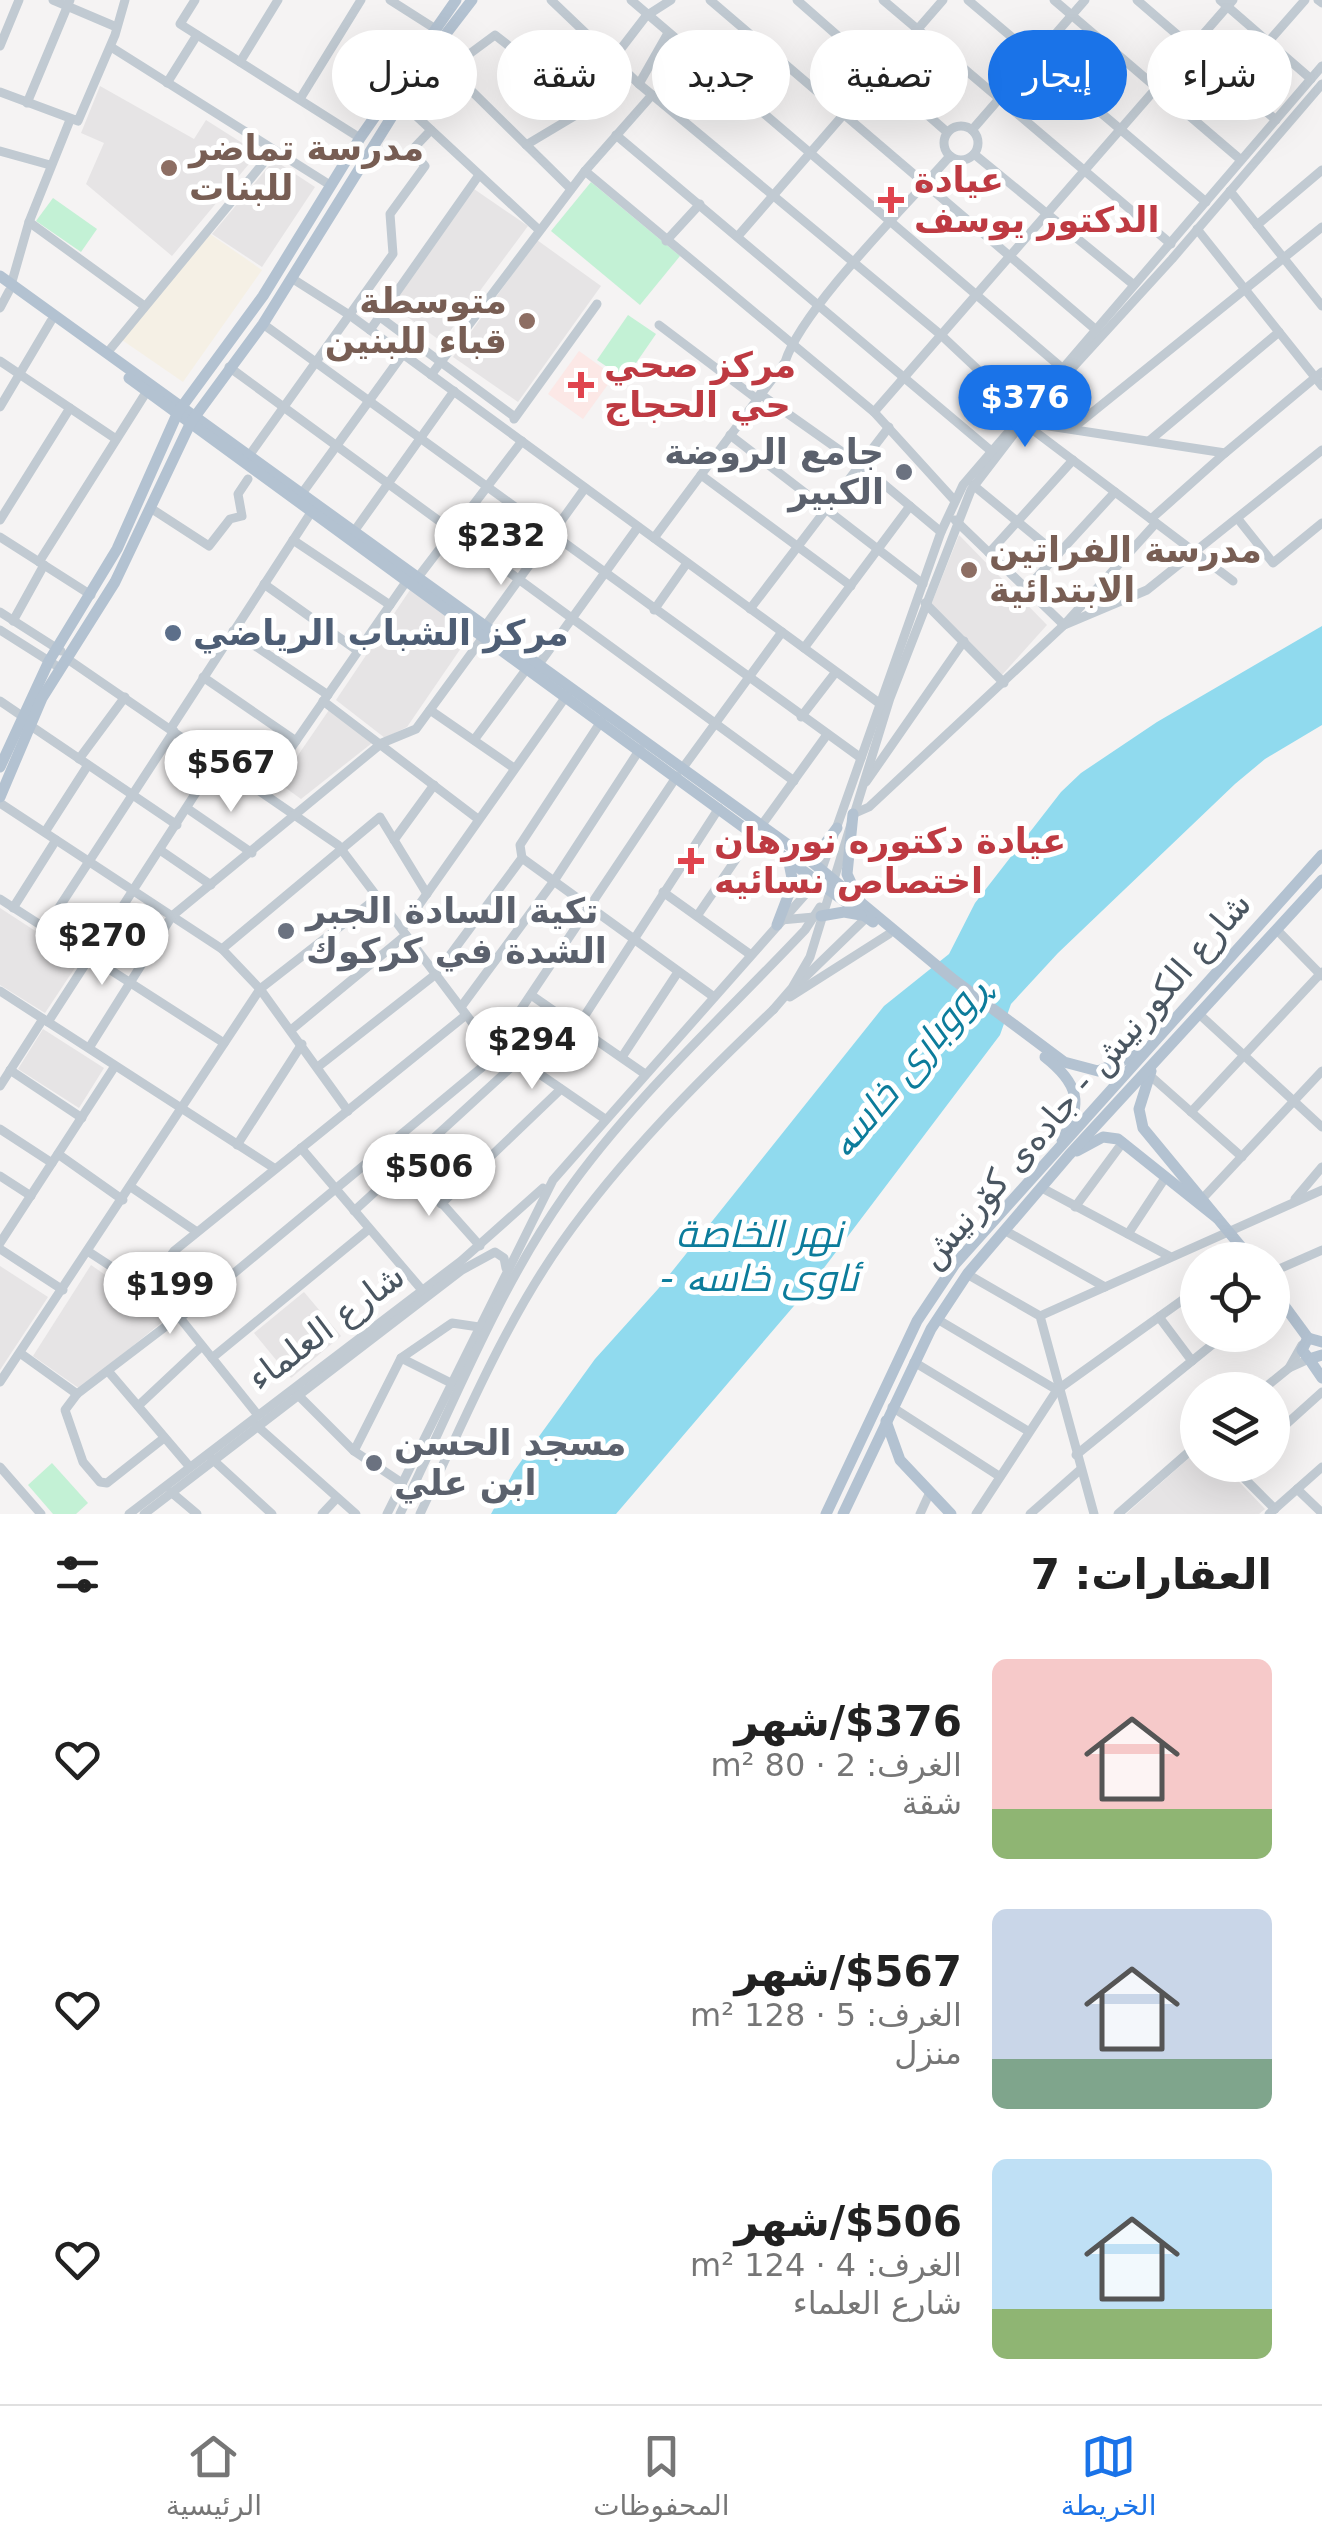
<!DOCTYPE html>
<html lang="ar">
<meta charset="utf-8">
<style>
:root{--surface:#fff;--page:#f6f6f6;--text:#222;--muted:#767676;--line:#e0e0e0;--accent:#1a73e8}
body{margin:0;font-family:"DejaVu Sans",Cairo,sans-serif;background:var(--page);color:var(--text);direction:rtl;height:100vh;display:flex;flex-direction:column;font-size:38px;white-space:nowrap}
*{box-sizing:border-box;margin:0}
p{font-size:32px;color:var(--muted)}
.icon{flex:none;width:55px;height:55px;fill:none;stroke:currentColor;stroke-width:2;stroke-linecap:round;stroke-linejoin:round}
.map{position:relative;height:1514px;overflow:hidden;direction:ltr}
.sheet{display:flex;flex-direction:column;background:var(--surface);flex:1}
.sheet>*{flex:none}
.guide{position:absolute;left:30px;top:30px;width:1262px;height:90px;direction:rtl;display:flex;gap:20px}
.tools{position:absolute;left:1180px;top:1242px;display:grid;gap:20px}
.tools a{display:grid;place-items:center;width:110px;height:110px;border-radius:50%;background:var(--surface);box-shadow:0 10px 40px #0002;font-size:50px}
.price{position:absolute;translate:-50% -85px;padding:0 22px;border-radius:35px;background:#fff;color:#222;font-size:32px;line-height:65px;filter:drop-shadow(0 2px 5px #0008)}
.price::after{content:'';position:absolute;left:50%;top:60px;width:30px;height:22px;margin-left:-15px;background:inherit;clip-path:polygon(0 0,100% 0,50% 100%)}
.price.current{background:var(--accent);color:#fff}
ul{padding:0;list-style:none}
li{display:flex;align-items:center;gap:30px;height:250px;padding:0 50px}
li span{display:grid;place-items:center;flex:none;width:280px;height:200px;border-radius:15px;color:#555}
li>.icon{margin-inline-start:auto}
span .icon{width:120px;height:120px;fill:#fffc;stroke-width:1}
li b{font-size:42px}
h2{display:flex;justify-content:space-between;align-items:center;height:120px;padding:0 50px;font-size:42px}
.tag{padding:0 35px;border-radius:45px;background:var(--surface);box-shadow:0 10px 40px #0002;font-size:35px;line-height:90px}
.tag.current{background:var(--accent);color:#fff}
.tab-bar{display:flex;justify-content:space-around;align-items:center;height:140px;border-top:2px solid var(--line);background:var(--surface);font-size:28px;color:var(--muted)}
.tab-bar a{display:grid;justify-items:center;gap:5px}
.tab-bar .current{color:var(--accent)}
.map>svg:first-child{display:block}
.education{fill:#e6e4e5}
.medical{fill:#fce8e6}
.green{fill:#c3f1d5}
.sand{fill:#f5f0e5}
.water{fill:#90daee}
.lines{fill:none;stroke-linecap:round;stroke-linejoin:round}
.minor{stroke:#c1cad2;stroke-width:9}
.major{stroke:#b3c2d1;stroke-width:11}
.education-dot{fill:#8d6e63;stroke:#fff;stroke-width:4}
.health-dot{fill:#e0444e;stroke:#fff;stroke-width:4}
.worship-dot{fill:#6b7280;stroke:#fff;stroke-width:4}
.service-dot{fill:#5c6f8a;stroke:#fff;stroke-width:4}
.labels{text-anchor:middle;stroke-width:10;stroke-linejoin:round;paint-order:stroke}
.education-label{font-size:35px;font-weight:bold;fill:#785e54;stroke:#fff;text-anchor:start}
.health-label{font-size:35px;font-weight:bold;fill:#be3a42;stroke:#fff;text-anchor:start}
.worship-label{font-size:35px;font-weight:bold;fill:#5b616d;stroke:#fff;text-anchor:start}
.service-label{font-size:35px;font-weight:bold;fill:#4e5e75;stroke:#fff;text-anchor:start}
.street-label{font-size:35px;fill:#4a5661;stroke:#fff}
.water-label{font-size:38px;font-style:italic;fill:#0c7c9b;stroke:#fff}
</style>
<div class="map">
<svg width="1322" height="1514" viewBox="0 0 1322 1514">
<rect width="100%" height="100%" fill="#f5f3f3"/>
<g class="education">
<path d="M100,86L194,139L206,120L258,153L172,256L86,184L104,143L81,133Z"/>
<path d="M274,160L315,187L262,267L212,234Z"/>
<path d="M474,189L528,226L442,342L391,305Z"/>
<path d="M537,240L601,286L518,402L453,357Z"/>
<path d="M959,535L1047,625L1002,675L931,605Z"/>
<path d="M412,587L472,632L407,727L385,738L336,700Z"/>
<path d="M329,710L372,743L301,799L279,783Z"/>
<path d="M0,908L80,960L45,1013L0,985Z"/>
<path d="M43,1029L104,1068L79,1108L18,1069Z"/>
<path d="M91,1265L167,1318L80,1389L33,1356Z"/>
<path d="M0,1266L48,1297L0,1370Z"/>
<path d="M304,1292L341,1336L291,1378L254,1333Z"/>
<path d="M1197,1451L1198,1465H1223L1265,1509L1259,1514H1126Z"/>
</g>
<path class="medical" d="M579,351L614,376L583,419L548,394Z"/>
<g class="green">
<path d="M591,182L680,256L640,305L551,231Z"/>
<path d="M53,198L97,229L81,252L36,221Z"/>
<path d="M628,315L656,334L625,379L597,360Z"/>
<path d="M52,1463L88,1503L76,1514H53L28,1485Z"/>
</g>
<path class="sand" d="M210,234L262,270L183,382L122,340Z"/>
<path class="water" d="M1322,626V725L1265,759L1235,784L1058,953L1011,1004L1000,1035L805,1293L616,1514H491L514,1471L595,1359L658,1289L884,1006L949,954L975,903L1061,792L1081,773L1157,722Z"/>
<g class="lines">
<g class="minor">
<path d="M53,0L114,26"/>
<path d="M195,0L180,24L360,138"/>
<path d="M390,0L434,28"/>
<path d="M551,0L639,84"/>
<path d="M631,0L1062,368"/>
<path d="M710,0L1095,329"/>
<path d="M797,0L947,132"/>
<path d="M883,0L1171,244"/>
<path d="M968,0L1206,202"/>
<path d="M1054,0L1241,160"/>
<path d="M1137,0L1276,120"/>
<path d="M1220,0L1311,79"/>
<path d="M1318,0L1322,3"/>
<path d="M668,33L639,84L941,335L1023,412"/>
<path d="M1269,41L1305,0"/>
<path d="M0,46L19,0"/>
<path d="M111,47L330,185"/>
<path d="M432,52L571,189"/>
<path d="M613,59L646,16L671,0"/>
<path d="M240,62L278,0"/>
<path d="M449,69L495,35L588,108L526,145"/>
<path d="M167,83L197,35"/>
<path d="M0,92L78,121L115,35L125,0"/>
<path d="M300,99L361,0"/>
<path d="M400,101L539,230"/>
<path d="M27,103L70,0"/>
<circle cx="961" cy="143" r="17"/>
<path d="M972,130L1085,0"/>
<path d="M616,135L990,450"/>
<path d="M0,151L50,165"/>
<path d="M974,154L1134,285"/>
<path d="M585,171L874,412L955,501"/>
<path d="M1230,191L1322,306"/>
<path d="M29,222L143,305"/>
<path d="M1257,225L1322,170"/>
<path d="M1197,229L1322,386"/>
<path d="M738,236L943,0"/>
<path d="M666,241L700,204"/>
<path d="M293,279L351,316L879,703"/>
<path d="M11,285L29,222L70,120"/>
<path d="M0,308L9,291"/>
<path d="M380,317L515,417"/>
<path d="M263,324L861,758"/>
<path d="M659,325L757,399"/>
<path d="M370,330L479,175"/>
<path d="M107,353L274,150"/>
<path d="M0,361L116,439"/>
<path d="M229,367L794,781"/>
<path d="M431,375L585,171L652,95"/>
<path d="M760,394L862,466L941,532"/>
<path d="M0,407L51,321"/>
<path d="M874,412L1233,0"/>
<path d="M514,419L597,304"/>
<path d="M1023,422L1225,453L1322,372"/>
<path d="M1025,424L1233,581"/>
<path d="M1073,428L1322,227"/>
<path d="M730,435L923,584"/>
<path d="M1149,441L1279,332"/>
<path d="M251,453L393,254L390,214L425,166L412,150L431,130"/>
<path d="M701,475L851,586"/>
<path d="M973,485L1058,555"/>
<path d="M303,492L403,354"/>
<path d="M152,509L209,546L230,519L242,516L238,494L248,479"/>
<path d="M1151,519L1225,453"/>
<path d="M1238,519L1273,563L1322,523"/>
<path d="M0,520L70,408"/>
<path d="M955,520L1064,625L1147,590L1322,450"/>
<path d="M355,530L454,391"/>
<path d="M0,537L91,595"/>
<path d="M654,538L785,362C802,308 909,203 950,156"/>
<path d="M293,540L390,605"/>
<path d="M989,553L1073,460"/>
<path d="M39,562L147,391"/>
<path d="M419,576L522,441"/>
<path d="M264,584L358,651"/>
<path d="M1026,589L1115,492"/>
<path d="M925,603L1004,683"/>
<path d="M750,609L889,427"/>
<path d="M654,610L687,563"/>
<path d="M0,612L61,651"/>
<path d="M13,621L44,565"/>
<path d="M486,625L585,488"/>
<path d="M0,630L60,668"/>
<path d="M233,631L328,695"/>
<path d="M804,648L910,506"/>
<path d="M66,658L338,845L480,1033L605,1119"/>
<path d="M539,664L638,527"/>
<path d="M203,677L296,741"/>
<path d="M0,701L22,716"/>
<path d="M323,701L478,819"/>
<path d="M430,710L514,768"/>
<path d="M801,717L835,673"/>
<path d="M31,726L177,825"/>
<path d="M171,728L312,511"/>
<path d="M474,740L528,667"/>
<path d="M79,759L125,697"/>
<path d="M682,769L782,632"/>
<path d="M866,782L964,641"/>
<path d="M262,790L408,579"/>
<path d="M0,803L222,949L260,989L348,1111"/>
<path d="M188,809L252,853"/>
<path d="M853,814L869,807L1064,625L1156,523"/>
<path d="M761,826L826,736"/>
<path d="M45,832L88,765"/>
<path d="M394,840L434,785"/>
<path d="M160,850L211,885"/>
<path d="M522,858L714,997"/>
<path d="M663,892L751,955"/>
<path d="M0,899L224,1043"/>
<path d="M13,908L56,840"/>
<path d="M697,916L754,833"/>
<path d="M781,920L814,917"/>
<path d="M45,929L174,731"/>
<path d="M402,929L567,695"/>
<path d="M1277,930L1322,976"/>
<path d="M222,949L380,817L427,894"/>
<path d="M799,983L867,917"/>
<path d="M0,991L274,1168"/>
<path d="M531,995L645,1074"/>
<path d="M790,997L889,934"/>
<path d="M461,1007L554,881L640,749"/>
<path d="M773,1010L792,988L810,957L890,698L971,490L1023,422L1172,259L1322,84"/>
<path d="M1199,1014L1322,1127"/>
<path d="M48,1022L217,760"/>
<path d="M578,1026L719,808"/>
<path d="M291,1030L406,935"/>
<path d="M497,1045L677,776"/>
<path d="M89,1048L172,916L382,743L416,729L484,636"/>
<path d="M622,1057L678,972"/>
<path d="M319,1066L436,974L522,858L520,845L602,720"/>
<path d="M10,1070L82,1118"/>
<path d="M1146,1072L1242,1157"/>
<path d="M0,1086L43,1019"/>
<path d="M1191,1112L1322,972"/>
<path d="M0,1129L52,1163"/>
<path d="M237,1145L302,1044"/>
<path d="M301,1148L422,1290"/>
<path d="M58,1154L123,1200"/>
<path d="M408,1165L480,1246"/>
<path d="M0,1176L31,1196"/>
<path d="M131,1187L197,1232"/>
<path d="M1042,1188L1169,1256"/>
<path d="M1203,1198L1322,1071"/>
<path d="M1295,1199L1322,1167"/>
<path d="M441,1204L561,1089"/>
<path d="M1075,1207L1123,1142"/>
<path d="M354,1211L519,1060"/>
<path d="M1004,1230L1105,1287"/>
<path d="M1128,1234L1165,1178"/>
<path d="M0,1243L115,1066"/>
<path d="M0,1249L63,1290"/>
<path d="M89,1252L147,1290L180,1318L257,1414"/>
<path d="M1272,1272L1322,1250"/>
<path d="M967,1274L1040,1316L1094,1514"/>
<path d="M147,1290L174,1251L466,1015"/>
<path d="M1040,1316L1322,1190"/>
<path d="M1159,1317L1192,1361"/>
<path d="M180,1318L504,1049"/>
<path d="M937,1319L1057,1390"/>
<path d="M1302,1345L1289,1368L1309,1359"/>
<path d="M20,1353L77,1394"/>
<path d="M212,1358L369,1229"/>
<path d="M401,1358L451,1383"/>
<path d="M914,1362L1028,1431"/>
<path d="M108,1371L189,1466"/>
<path d="M0,1382L260,989L378,897"/>
<path d="M1262,1390L1289,1368"/>
<path d="M297,1394L354,1451L402,1483"/>
<path d="M138,1406L202,1346"/>
<path d="M892,1407L999,1476"/>
<path d="M256,1425L356,1514"/>
<path d="M1272,1437L1322,1392"/>
<path d="M164,1438L107,1483L100,1482L83,1462L65,1410L77,1394L178,1317"/>
<path d="M354,1451L401,1358L452,1323L479,1327"/>
<path d="M1076,1455L1224,1335"/>
<path d="M212,1459L272,1514"/>
<path d="M1231,1465L1275,1509"/>
<path d="M0,1467L41,1514"/>
<path d="M1297,1489L1322,1513"/>
<path d="M171,1492L197,1514"/>
<path d="M129,1514L461,1261L543,1188"/>
<path d="M144,1514L462,1270L495,1252L504,1258L506,1268"/>
<path d="M322,1514L337,1498"/>
<path d="M387,1514L553,1180L818,880L941,532L963,485L1322,66"/>
<path d="M400,1514C452,1408 496,1293 564,1196C632,1099 724,1016 805,930L820,907"/>
<path d="M420,1514C463,1423 504,1324 562,1242C622,1157 699,1080 774,1009"/>
<path d="M920,1514L930,1492"/>
<path d="M976,1514L1057,1390L1198,1289"/>
<path d="M1030,1514L1081,1469"/>
<path d="M1118,1514L1198,1444"/>
<path d="M1269,1514L1322,1467"/>
</g>
<g class="major">
<path d="M0,276L812,862L954,980L1064,1062L1098,1071L1143,1052"/>
<path d="M129,378L873,922"/>
<path d="M0,767L49,661L117,549L178,412L263,296L360,138L456,0"/>
<path d="M0,797L42,698L115,582L191,422L263,324L432,52L472,0"/>
<path d="M853,814L847,874L856,894"/>
<path d="M801,855L822,848L837,828"/>
<path d="M821,916L844,912L861,915"/>
<path d="M777,925L793,883L788,858"/>
<path d="M1045,1057C1078,1083 1084,1103 1062,1140"/>
<path d="M1151,1071L1139,1109L1143,1128L1252,1260"/>
<path d="M1077,1151L1103,1137L1118,1139L1217,1218"/>
<path d="M1272,1289L1308,1338"/>
<path d="M1322,1342L1308,1338L1302,1350L1309,1359L1322,1355"/>
<path d="M1309,1359L1322,1378"/>
<path d="M886,1421L900,1460L951,1514"/>
<path d="M826,1514L917,1321L955,1264L1322,855"/>
<path d="M843,1514L931,1329L968,1273L1069,1155L1322,880"/>
</g>
</g>
<g class="education-dot">
<circle cx="169" cy="168" r="10"/>
<circle cx="527" cy="321" r="10"/>
<circle cx="969" cy="570" r="10"/>
</g>
<g class="health-dot">
<path d="M886 185h10v10h10v10h-10v10h-10v-10h-10v-10h10z"/>
<path d="M576 370h10v10h10v10h-10v10h-10v-10h-10v-10h10z"/>
<path d="M686 846h10v10h10v10h-10v10h-10v-10h-10v-10h10z"/>
</g>
<g class="worship-dot">
<circle cx="904" cy="472" r="10"/>
<circle cx="286" cy="931" r="10"/>
<circle cx="374" cy="1463" r="10"/>
</g>
<circle class="service-dot" cx="173" cy="633" r="10"/>
<g class="labels">
<g class="education-label">
<text x="189" y="160">مدرسة تماضر<tspan x="189" dy="40">للبنات</tspan></text>
<text x="507" y="313" text-anchor="end">متوسطة<tspan x="507" dy="40">قباء للبنين</tspan></text>
<text x="989" y="562">مدرسة الفراتين<tspan x="989" dy="40">الابتدائية</tspan></text>
</g>
<g class="health-label">
<text x="914" y="192">عيادة<tspan x="914" dy="40">الدكتور يوسف</tspan></text>
<text x="604" y="377">مركز صحي<tspan x="604" dy="40">حي الحجاج</tspan></text>
<text x="714" y="853">عيادة دكتوره نورهان<tspan x="714" dy="40">اختصاص نسائيه</tspan></text>
</g>
<g class="worship-label">
<text x="884" y="464" text-anchor="end">جامع الروضة<tspan x="884" dy="40">الكبير</tspan></text>
<text x="306" y="923">تكية السادة الجبر<tspan x="306" dy="40">الشدة في كركوك</tspan></text>
<text x="394" y="1455">مسجد الحسن<tspan x="394" dy="40">ابن علي</tspan></text>
</g>
<g class="service-label">
<text x="193" y="645">مركز الشباب الرياضي</text>
</g>
<g class="street-label">
<text transform="translate(1085 1080) rotate(-49)" y="12">شارع الكورنيش - جادەی کۆرنیش</text>
<text transform="translate(326 1327) rotate(-37)" y="12">شارع العلماء</text>
</g>
<g class="water-label">
<text transform="translate(909 1065) rotate(-50)" y="13">ڕووباری خاسە</text>
<text x="759" y="1247">نهر الخاصة<tspan x="759" dy="44">- ئاوی خاسە</tspan></text>
</g>
</g>
</svg>
<div class="tools">
<a><svg class="icon" aria-label="locate" viewBox="0 0 24 24"><circle cx="12" cy="12" r="6"/><path d="M12 2v4M12 18v4M2 12h4M18 12h4"/></svg></a>
<a><svg class="icon" aria-label="layers" viewBox="0 0 24 24"><path d="M12 4l9 5-9 5-9-5zM3 14l9 5 9-5"/></svg></a>
</div>
<b class="price current" style="left:1025px;top:450px">$376</b>
<b class="price" style="left:501px;top:588px">$232</b>
<b class="price" style="left:231px;top:815px">$567</b>
<b class="price" style="left:102px;top:988px">$270</b>
<b class="price" style="left:532px;top:1092px">$294</b>
<b class="price" style="left:429px;top:1219px">$506</b>
<b class="price" style="left:170px;top:1337px">$199</b>
<div class="guide">
<a class="tag">شراء</a>
<a class="tag current">إيجار</a>
<a class="tag">تصفية</a>
<a class="tag">جديد</a>
<a class="tag">شقة</a>
<a class="tag">منزل</a>
</div>
</div>
<section class="sheet">
<h2>العقارات: 7<svg class="icon" aria-label="filters" viewBox="0 0 24 24"><path d="M4 7h16M4 17h16"/><circle cx="9" cy="7" r="2"/><circle cx="15" cy="17" r="2"/></svg></h2>
<ul>
<li><span style="background:linear-gradient(#f6c9c9 75%,#8fb573 0)"><svg class="icon" aria-label="home" viewBox="0 0 24 24"><path d="M3 11l9-7 9 7M6 9v11h12V9"/></svg></span><div><b>$376/شهر</b><p>الغرف: 2 · 80 m²</p><p>شقة</p></div><svg class="icon" aria-label="heart" viewBox="0 0 24 24"><path d="M12 20l-8-8c-3-5 5-10 8-4 3-6 11-1 8 4z"/></svg></li>
<li><span style="background:linear-gradient(#c9d6e8 75%,#7fa58c 0)"><svg class="icon" aria-label="home" viewBox="0 0 24 24"><path d="M3 11l9-7 9 7M6 9v11h12V9"/></svg></span><div><b>$567/شهر</b><p>الغرف: 5 · 128 m²</p><p>منزل</p></div><svg class="icon" aria-label="heart" viewBox="0 0 24 24"><path d="M12 20l-8-8c-3-5 5-10 8-4 3-6 11-1 8 4z"/></svg></li>
<li><span style="background:linear-gradient(#bfe0f5 75%,#8fb573 0)"><svg class="icon" aria-label="home" viewBox="0 0 24 24"><path d="M3 11l9-7 9 7M6 9v11h12V9"/></svg></span><div><b>$506/شهر</b><p>الغرف: 4 · 124 m²</p><p>شارع العلماء</p></div><svg class="icon" aria-label="heart" viewBox="0 0 24 24"><path d="M12 20l-8-8c-3-5 5-10 8-4 3-6 11-1 8 4z"/></svg></li>
</ul>
</section>
<nav class="tab-bar">
<a class="current"><svg class="icon" aria-label="map" viewBox="0 0 24 24"><path d="M3 6l6-2 6 2 6-2v14l-6 2-6-2-6 2zM9 4v14M15 6v14"/></svg>الخريطة</a>
<a><svg class="icon" aria-label="saved" viewBox="0 0 24 24"><path d="M7 4h10v16l-5-4-5 4z"/></svg>المحفوظات</a>
<a><svg class="icon" aria-label="home" viewBox="0 0 24 24"><path d="M3 11l9-7 9 7M6 9v11h12V9"/></svg>الرئيسية</a>
</nav>
